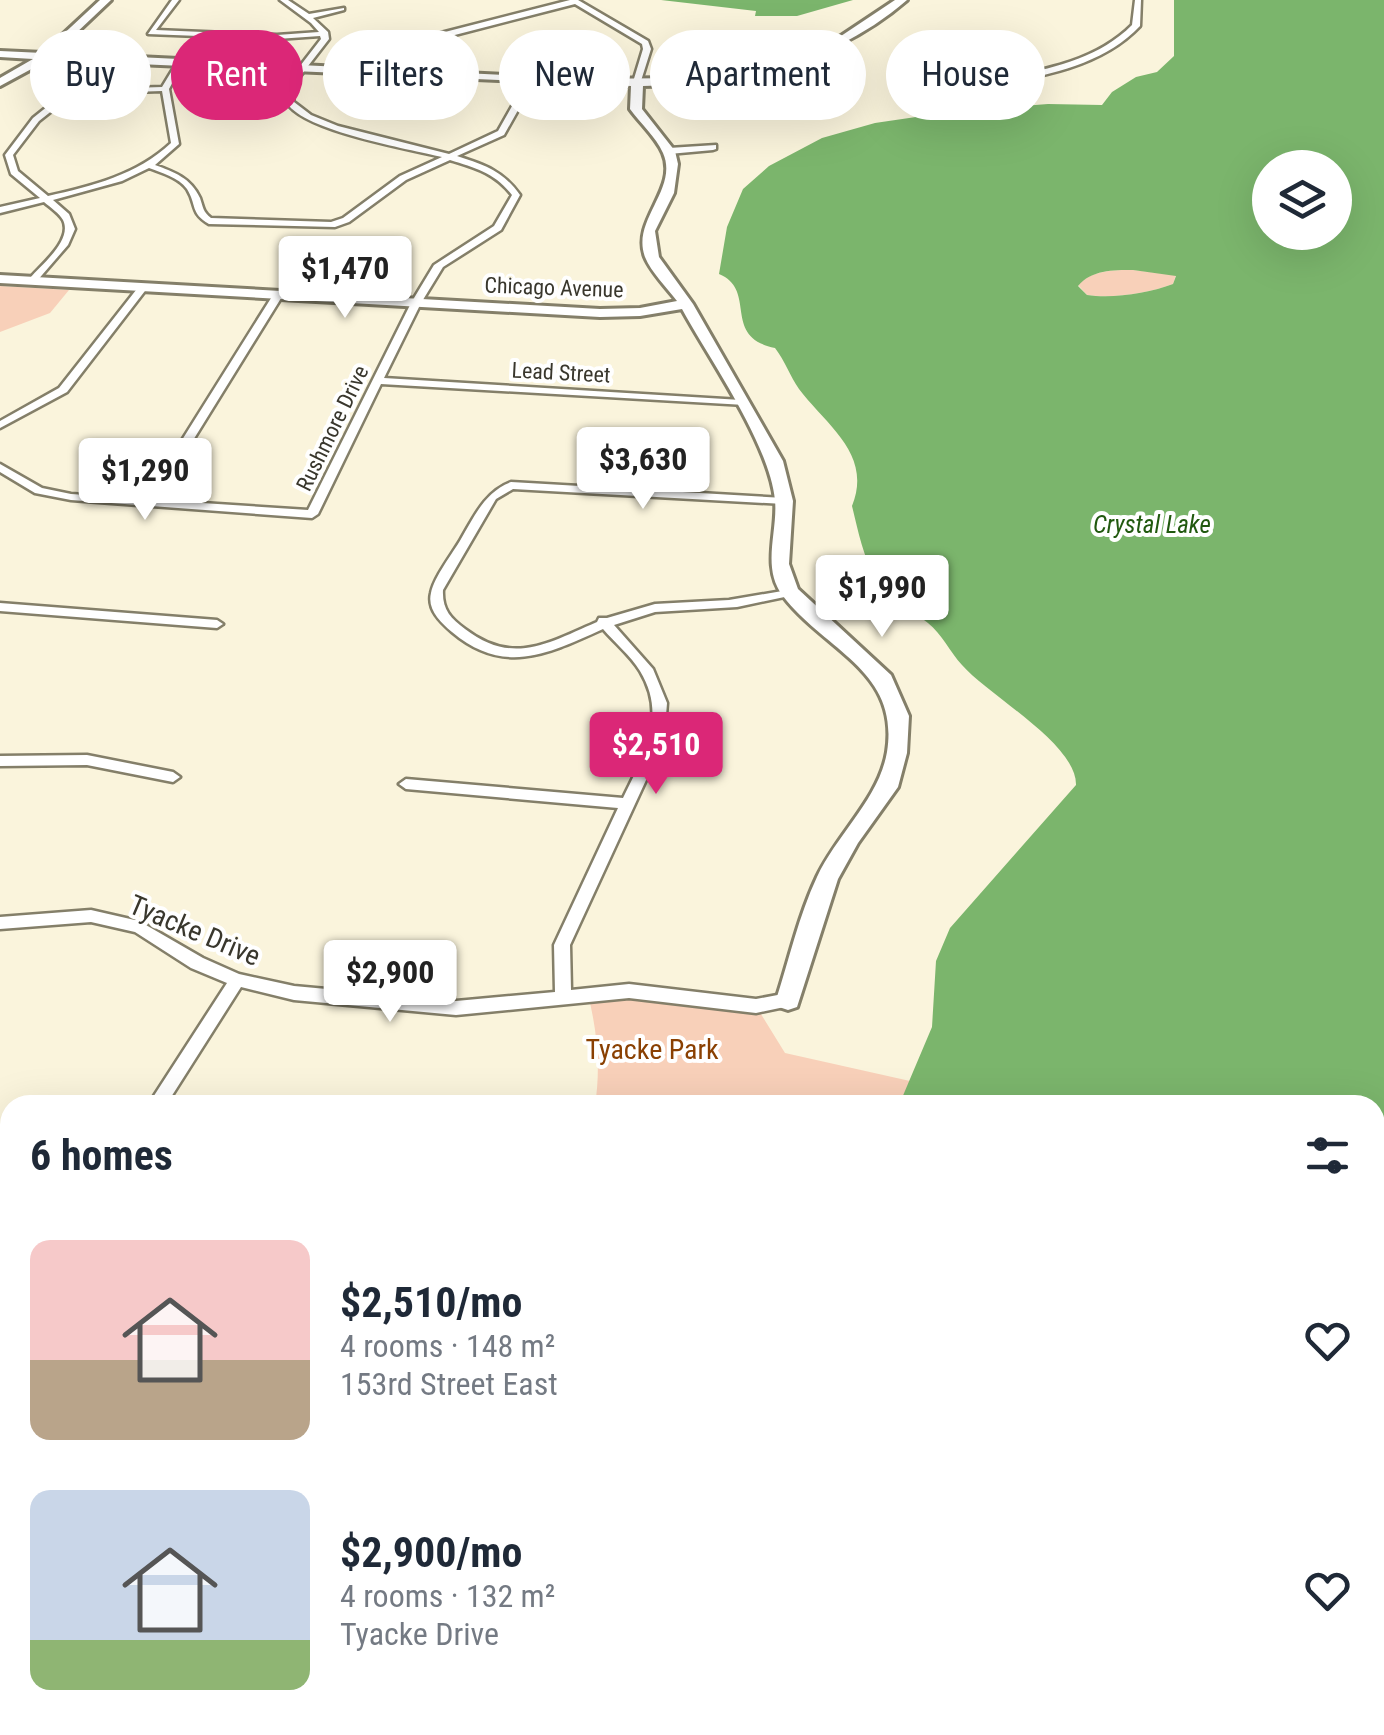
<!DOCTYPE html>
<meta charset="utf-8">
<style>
:root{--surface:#fff;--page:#f6f6f7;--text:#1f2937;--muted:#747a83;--accent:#db2777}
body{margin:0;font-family:"Roboto Condensed",sans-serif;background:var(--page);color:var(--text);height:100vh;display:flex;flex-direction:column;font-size:38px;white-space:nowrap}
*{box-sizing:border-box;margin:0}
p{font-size:32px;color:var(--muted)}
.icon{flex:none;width:55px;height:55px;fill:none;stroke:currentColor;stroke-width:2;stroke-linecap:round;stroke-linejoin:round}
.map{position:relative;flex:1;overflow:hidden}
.panel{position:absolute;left:0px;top:1095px;width:1385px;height:640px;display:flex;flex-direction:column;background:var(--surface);border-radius:30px 30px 0 0;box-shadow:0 10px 40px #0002}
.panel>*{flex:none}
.banner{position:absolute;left:30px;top:30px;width:1325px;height:90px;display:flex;gap:20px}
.tools{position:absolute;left:1252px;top:150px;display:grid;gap:20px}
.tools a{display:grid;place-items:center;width:100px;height:100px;border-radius:50%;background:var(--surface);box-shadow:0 10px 40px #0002;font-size:50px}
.price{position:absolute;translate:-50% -85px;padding:0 22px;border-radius:10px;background:#fff;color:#222;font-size:32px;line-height:65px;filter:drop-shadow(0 2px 5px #0008)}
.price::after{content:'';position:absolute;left:50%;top:60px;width:30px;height:22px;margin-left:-15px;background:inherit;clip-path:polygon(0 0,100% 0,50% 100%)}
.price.active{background:var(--accent);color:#fff}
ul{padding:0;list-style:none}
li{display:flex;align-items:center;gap:30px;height:250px;padding:0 30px}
li span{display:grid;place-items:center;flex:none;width:280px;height:200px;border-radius:20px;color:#555}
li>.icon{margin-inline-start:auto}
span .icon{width:120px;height:120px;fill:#fffc;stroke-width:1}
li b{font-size:42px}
h2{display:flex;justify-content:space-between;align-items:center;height:120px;padding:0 30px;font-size:42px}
.tag{padding:0 35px;border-radius:45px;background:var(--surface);box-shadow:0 10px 40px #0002;font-size:35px;line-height:90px}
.tag.active{background:var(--accent);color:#fff}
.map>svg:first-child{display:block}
.green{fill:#f8d0b9}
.water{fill:#7bb56c;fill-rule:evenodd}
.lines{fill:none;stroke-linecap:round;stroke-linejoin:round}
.street-casing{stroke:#847f69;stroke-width:5}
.secondary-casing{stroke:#847f69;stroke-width:6}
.street{fill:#fff;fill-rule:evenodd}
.secondary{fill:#fff;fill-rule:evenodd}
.labels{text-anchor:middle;stroke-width:8;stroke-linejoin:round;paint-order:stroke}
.far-street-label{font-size:22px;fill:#39372d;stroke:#fff}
.far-water-label{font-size:25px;font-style:italic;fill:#21590f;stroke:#fff}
.street-label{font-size:28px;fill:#39372d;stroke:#fff}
.park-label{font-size:28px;fill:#8a4002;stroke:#fff}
</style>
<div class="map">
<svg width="1384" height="1735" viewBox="0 0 1384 1735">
<rect width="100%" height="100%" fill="#faf4dc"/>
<g class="green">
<path d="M1133,270L1176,275L1173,284C1149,293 1113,299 1087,295L1078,285C1092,270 1113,270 1133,270Z"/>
<path d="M0,286L69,290L50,313L0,332Z"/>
<path d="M588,994L756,1006L785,1053L910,1081L899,1105H595C601,1067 597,1031 588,994Z"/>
<path d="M430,1725H610L605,1735H421Z"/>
</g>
<g class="water">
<path d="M661,0H853L797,16H755L756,11Z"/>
<path d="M1174,0H1384V1735H605L610,1725H1375V1105H899L932,1027L936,961L950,928L1076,785C1077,744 989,696 962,665C950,652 942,634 928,623C909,608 890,601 876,579C863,557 858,530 852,506C873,454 826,425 799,389C790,376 785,361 775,348C721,337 758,290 719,274L727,227L743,189L769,166L822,138L875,123L950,112L1048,104L1102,105L1112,92L1136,77L1157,72L1174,56ZM1270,168H1335V232H1270ZM1133,270L1176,276L1173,284C1149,293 1113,299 1087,295L1078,286C1091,270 1113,270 1133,270Z"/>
</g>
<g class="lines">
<defs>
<g id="street">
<path d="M172,0H179L156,30L277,35L319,32L311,23L280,0H288L309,14L344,8V10L313,18L328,32L329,39L291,88L294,102L311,115L338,126L449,154L498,131L532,71L523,65V61H529L540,71L504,135L457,156C485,165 503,171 520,195L501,230L443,267L421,303L384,378L741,400L745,401V405L381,384L318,514L312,518L71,500L35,493L0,472V464L42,488L71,494L145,499L273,295L278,292L283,295L156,500L308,510L411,303L434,265L494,226L512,195C495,173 476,168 450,160L406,180L349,222L335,227L209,224C190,213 197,205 187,189C178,177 162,173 149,168L122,181L53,200L69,214L75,229L68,245L36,282H30V278C41,265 73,240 63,220C59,213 51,208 44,202L0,213V207L40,198L11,174L5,155L33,118L68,90L162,87L179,59H185L169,89L179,144L155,165C174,172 191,178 200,198C203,207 203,212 211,218L331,222L343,218L400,176L442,157C409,149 304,131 287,103C284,99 284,93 283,88L321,39L320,36L277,39L148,34ZM162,91L171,143C137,175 92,186 48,196L18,171L13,155L39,121L73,94Z"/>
<path d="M570,0H578L648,41L651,49L640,84L633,82L643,49L642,44L575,4L447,37L425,49L409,73L402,71L419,45L441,33Z"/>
<path d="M1135,0H1141L1140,26C1093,76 1012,80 948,93L944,91C960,84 979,82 997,79C1045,70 1096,61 1132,25Z"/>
<path d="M716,145V149L713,150L669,154L665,151L669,148Z"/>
<path d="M140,285L148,287L67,392L0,428V421L59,388Z"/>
<path d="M511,482L784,498L790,501L784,504L513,489L496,499L443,590C442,609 450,618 465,629C513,666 548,643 597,622L599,618H607L655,604L729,600L794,589V595L737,607L655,612L614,625L653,669L667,703L664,741L570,945L571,990L629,984L756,999L788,993L794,995L796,1000L794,1005L756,1013L629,998L456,1015L294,1000L241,987L166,1105H148L227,983L191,968L135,932L91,922L0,929V917L91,910L139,921L203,958L239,974L294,986L456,1001L555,992L554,945L618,808L406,789L399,784L406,779L623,798C643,756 668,717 640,671C631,656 615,643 603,629C548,654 504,676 452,632C440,622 427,609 431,593C434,577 453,553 461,539C475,515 485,492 511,482Z"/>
<path d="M0,603L217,620L223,624L217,628L0,611Z"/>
<path d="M87,755L173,772L180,777L173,782L87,765L0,766V756Z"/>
<path d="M10,1274V1297L0,1303V1280Z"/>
<path d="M415,1725H441L436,1735H409Z"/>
</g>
<g id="secondary">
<path d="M100,0H111L55,53L585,79L681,78L746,70L804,54L841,36L895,0H907C833,64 739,85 643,86L642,109L675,151L678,164L674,193L655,231L659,257L693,304L783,461L793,501L789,564L798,589L891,675L909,716L907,753L898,787L858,843L838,879L797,1007L788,1010L779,1007L776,1000C789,960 799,915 817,877C837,834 879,799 887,752C900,670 825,651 783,596C761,567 778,532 775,500C769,443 710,360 682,309L640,316L600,317L0,283V275L600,309L640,308L677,301C667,288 651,272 645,257C631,220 679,189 663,153C656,137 640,123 630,109L631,86L48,60L0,86V78L33,59L0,57V51L43,53Z"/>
<path d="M0,1525L10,1529V1568L0,1564Z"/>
<path d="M83,1725H117L119,1735H85Z"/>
</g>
</defs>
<use href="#street" class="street-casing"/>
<use href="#secondary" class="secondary-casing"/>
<use href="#street" class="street"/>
<use href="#secondary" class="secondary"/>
</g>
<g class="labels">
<g class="far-street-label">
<text transform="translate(554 287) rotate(2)" y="8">Chicago Avenue</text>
<text transform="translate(561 372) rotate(3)" y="8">Lead Street</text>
<text transform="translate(332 428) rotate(-64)" y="8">Rushmore Drive</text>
</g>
<g class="far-water-label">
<text x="1152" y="533">Crystal Lake</text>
</g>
<g class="street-label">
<text transform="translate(195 930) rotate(23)" y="10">Tyacke Drive</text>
</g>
<g class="park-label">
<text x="652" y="1059">Tyacke Park</text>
</g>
</g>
</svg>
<div class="tools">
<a><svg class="icon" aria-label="layers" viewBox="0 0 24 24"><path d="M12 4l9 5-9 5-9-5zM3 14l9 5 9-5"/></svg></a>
</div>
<b class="price" style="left:345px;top:321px">$1,470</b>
<b class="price" style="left:643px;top:512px">$3,630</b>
<b class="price" style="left:145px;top:523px">$1,290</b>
<b class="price" style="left:882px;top:640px">$1,990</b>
<b class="price active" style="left:656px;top:797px">$2,510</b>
<b class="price" style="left:390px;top:1025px">$2,900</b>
<div class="banner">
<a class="tag">Buy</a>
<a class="tag active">Rent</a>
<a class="tag">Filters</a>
<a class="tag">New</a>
<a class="tag">Apartment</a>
<a class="tag">House</a>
</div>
<section class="panel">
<h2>6 homes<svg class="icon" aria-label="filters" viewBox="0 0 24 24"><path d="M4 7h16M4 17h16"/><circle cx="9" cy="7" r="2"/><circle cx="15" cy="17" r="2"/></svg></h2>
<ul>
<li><span style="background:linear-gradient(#f6c9c9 60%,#b9a48a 0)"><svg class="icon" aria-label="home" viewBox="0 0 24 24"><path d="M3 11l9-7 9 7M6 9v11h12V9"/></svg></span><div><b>$2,510/mo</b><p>4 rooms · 148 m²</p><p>153rd Street East</p></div><svg class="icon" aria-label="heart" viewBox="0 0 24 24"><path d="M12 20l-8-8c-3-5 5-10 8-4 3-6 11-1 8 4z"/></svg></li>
<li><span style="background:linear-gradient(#c9d6e8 75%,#8fb573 0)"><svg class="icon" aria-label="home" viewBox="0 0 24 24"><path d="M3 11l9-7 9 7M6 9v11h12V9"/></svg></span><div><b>$2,900/mo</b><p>4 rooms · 132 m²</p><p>Tyacke Drive</p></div><svg class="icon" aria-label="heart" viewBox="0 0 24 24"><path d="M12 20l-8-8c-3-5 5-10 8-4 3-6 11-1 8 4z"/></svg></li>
</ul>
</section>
</div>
